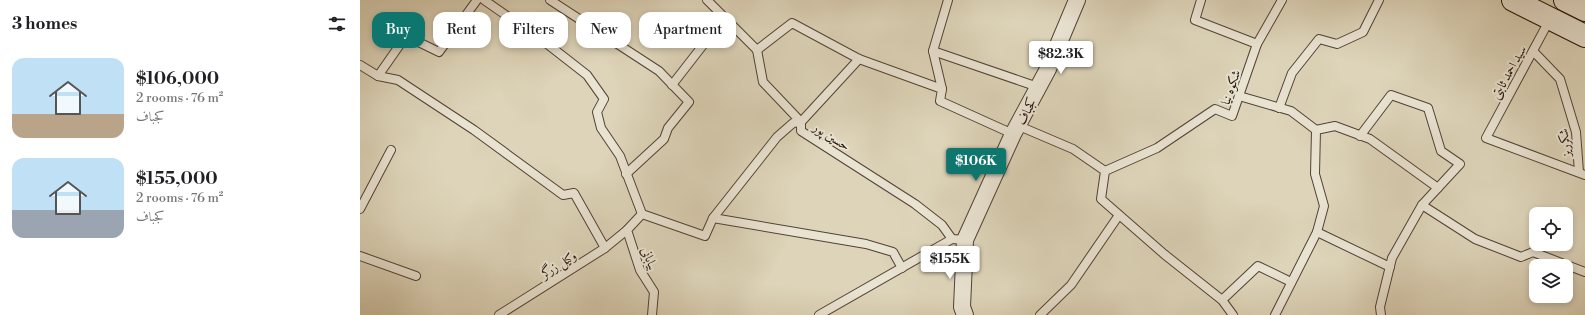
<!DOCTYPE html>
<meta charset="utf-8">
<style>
:root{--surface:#fff;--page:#f2f2f2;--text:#202124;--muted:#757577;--accent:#0f766e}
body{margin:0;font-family:"Libre Bodoni",Amiri,serif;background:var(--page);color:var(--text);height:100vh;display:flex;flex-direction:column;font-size:15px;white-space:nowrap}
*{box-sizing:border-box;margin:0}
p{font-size:13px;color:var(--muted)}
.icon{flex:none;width:22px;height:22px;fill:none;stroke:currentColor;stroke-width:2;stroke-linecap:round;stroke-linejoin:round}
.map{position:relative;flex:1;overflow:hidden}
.details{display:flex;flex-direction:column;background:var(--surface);width:360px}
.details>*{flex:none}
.banner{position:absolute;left:12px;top:12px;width:380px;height:36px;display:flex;gap:8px}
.tools{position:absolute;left:1169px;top:207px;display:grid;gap:8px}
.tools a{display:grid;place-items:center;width:44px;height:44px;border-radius:8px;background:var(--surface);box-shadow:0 2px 6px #0003;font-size:20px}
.price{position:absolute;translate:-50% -34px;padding:0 9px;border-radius:4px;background:#fff;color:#222;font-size:13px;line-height:26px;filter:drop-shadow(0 1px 2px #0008)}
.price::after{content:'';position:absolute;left:50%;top:24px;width:12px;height:9px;margin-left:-6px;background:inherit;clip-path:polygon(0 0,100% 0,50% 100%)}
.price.selected{background:var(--accent);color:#fff}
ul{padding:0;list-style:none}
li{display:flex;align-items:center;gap:12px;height:100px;padding:0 12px}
li span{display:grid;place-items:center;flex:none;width:112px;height:80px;border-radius:12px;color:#555}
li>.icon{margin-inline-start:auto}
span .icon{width:48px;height:48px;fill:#fffc;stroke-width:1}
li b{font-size:17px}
h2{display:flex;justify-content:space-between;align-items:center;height:48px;padding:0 12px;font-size:17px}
.tag{padding:0 14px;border-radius:12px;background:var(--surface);box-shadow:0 2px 6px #0003;font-size:14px;line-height:36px}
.tag.selected{background:var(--accent);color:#fff}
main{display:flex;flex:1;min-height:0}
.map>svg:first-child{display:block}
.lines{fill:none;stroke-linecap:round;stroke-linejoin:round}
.service-casing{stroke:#524235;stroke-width:10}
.minor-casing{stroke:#524235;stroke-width:18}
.secondary-casing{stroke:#231109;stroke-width:24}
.service{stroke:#e9e3d2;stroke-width:8}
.minor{stroke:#e9e3d2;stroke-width:16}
.secondary{stroke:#e9e3d2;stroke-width:22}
.labels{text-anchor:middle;stroke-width:4;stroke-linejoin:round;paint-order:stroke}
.street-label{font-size:13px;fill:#231109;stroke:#e9e3d2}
</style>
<main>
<section class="details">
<h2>3 homes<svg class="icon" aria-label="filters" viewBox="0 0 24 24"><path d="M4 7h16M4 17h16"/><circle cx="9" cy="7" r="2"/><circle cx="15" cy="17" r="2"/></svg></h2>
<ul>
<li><span style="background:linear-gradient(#bfe0f5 70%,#b9a48a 0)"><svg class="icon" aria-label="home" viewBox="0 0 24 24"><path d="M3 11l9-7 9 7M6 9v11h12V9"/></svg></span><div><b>$106,000</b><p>2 rooms · 76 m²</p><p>کجباف</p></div></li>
<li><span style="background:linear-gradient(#bfe0f5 65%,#9aa5b1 0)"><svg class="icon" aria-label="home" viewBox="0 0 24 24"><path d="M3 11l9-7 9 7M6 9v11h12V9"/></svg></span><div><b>$155,000</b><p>2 rooms · 76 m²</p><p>کجباف</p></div></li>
</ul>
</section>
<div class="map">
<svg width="1225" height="315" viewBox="0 0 1225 315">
<rect width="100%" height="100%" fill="#ddd4b9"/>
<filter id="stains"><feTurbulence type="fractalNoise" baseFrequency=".005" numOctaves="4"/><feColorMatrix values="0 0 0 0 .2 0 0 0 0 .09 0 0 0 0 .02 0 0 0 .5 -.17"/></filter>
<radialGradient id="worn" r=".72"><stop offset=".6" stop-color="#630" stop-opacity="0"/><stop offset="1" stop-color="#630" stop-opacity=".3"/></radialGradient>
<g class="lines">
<defs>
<g id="service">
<path d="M124,0L186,43L227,75L244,99L237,112L241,128L260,156L282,214L345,236L353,218"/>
<path d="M190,0L299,71L329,102L308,128L304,139L266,174"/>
<path d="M347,0L397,50L403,82L441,122V131L555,204L582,225L592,239L605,240"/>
<path d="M841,0L835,20L897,44"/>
<path d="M1190,19L1126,138L1225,175"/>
<path d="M397,50L432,23L499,59L582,89L580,101L653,134"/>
<path d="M573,51L678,87"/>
<path d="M1173,51L1200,79L1216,132L1219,172"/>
<path d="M499,59L441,122L433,123L417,137L353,218L506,244L533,252L542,268"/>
<path d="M0,65L18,76L38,80L114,130L203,195L214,193L245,248"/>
<path d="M18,76L46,36L79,52L117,0"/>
<path d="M312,85L364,18"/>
<path d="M582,89L573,51L588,0"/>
<path d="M879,96L931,111L956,130"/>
<path d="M919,108L932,73L959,39L977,44L1003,32L1019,0"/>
<path d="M659,126L713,149L745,171L741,199L804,254L862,300L873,315"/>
<path d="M1000,136L1031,95L1068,108L1081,151L1100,164L1062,205L1032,258L1020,307L1021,315"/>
<path d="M745,171L797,148L855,109L872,116L897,44L922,0"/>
<path d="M1062,205L1115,239L1161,257L1173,252L1225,272"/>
<path d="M0,209L31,150"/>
<path d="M282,214L267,230L280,270L294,292L292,315"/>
<path d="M957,232L964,206L955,174L956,130L975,126L1010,139L1078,188"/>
<path d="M0,256L56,276"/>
<path d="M862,300L898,266L931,282"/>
<path d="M139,315L245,248L267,230"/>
<path d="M459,315L592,239"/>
<path d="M680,315L711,285L759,215"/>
<path d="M915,315L957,232L1030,267"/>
</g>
<path id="minor" d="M605,315L602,307L605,240L653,134L688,69L717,0"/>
<g id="secondary">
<path d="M1153,0L1225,36"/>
<path d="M1205,0L1225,10"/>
</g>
</defs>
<use href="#service" class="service-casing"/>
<use href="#minor" class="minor-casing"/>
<use href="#secondary" class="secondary-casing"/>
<use href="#service" class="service"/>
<use href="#minor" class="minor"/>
<use href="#secondary" class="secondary"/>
</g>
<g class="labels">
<g class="street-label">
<text transform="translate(1148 72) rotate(-61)" y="5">سید احمد ثابتی</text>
<text transform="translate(870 87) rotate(-71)" y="5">شکوه نیا</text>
<text transform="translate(666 111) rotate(-63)" y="5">کجباف</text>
<text transform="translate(472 136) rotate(33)" y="5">حسین پور</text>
<text transform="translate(1204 143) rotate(-97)" y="5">شکرریز</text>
<text transform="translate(290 258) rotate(67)" y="5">بیابانی</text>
<text transform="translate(198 264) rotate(-32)" y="5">وکیل زرگر</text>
</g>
</g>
<rect width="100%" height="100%" filter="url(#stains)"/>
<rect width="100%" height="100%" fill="url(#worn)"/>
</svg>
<div class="tools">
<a><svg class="icon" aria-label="locate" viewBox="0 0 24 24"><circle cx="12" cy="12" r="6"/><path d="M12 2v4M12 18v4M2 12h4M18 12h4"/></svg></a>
<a><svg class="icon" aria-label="layers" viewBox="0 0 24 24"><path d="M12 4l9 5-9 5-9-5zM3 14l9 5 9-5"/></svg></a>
</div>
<b class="price" style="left:701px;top:75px">$82.3K</b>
<b class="price selected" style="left:616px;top:182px">$106K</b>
<b class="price" style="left:590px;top:280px">$155K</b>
<div class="banner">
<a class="tag selected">Buy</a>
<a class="tag">Rent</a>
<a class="tag">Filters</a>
<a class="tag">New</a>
<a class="tag">Apartment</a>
</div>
</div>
</main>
